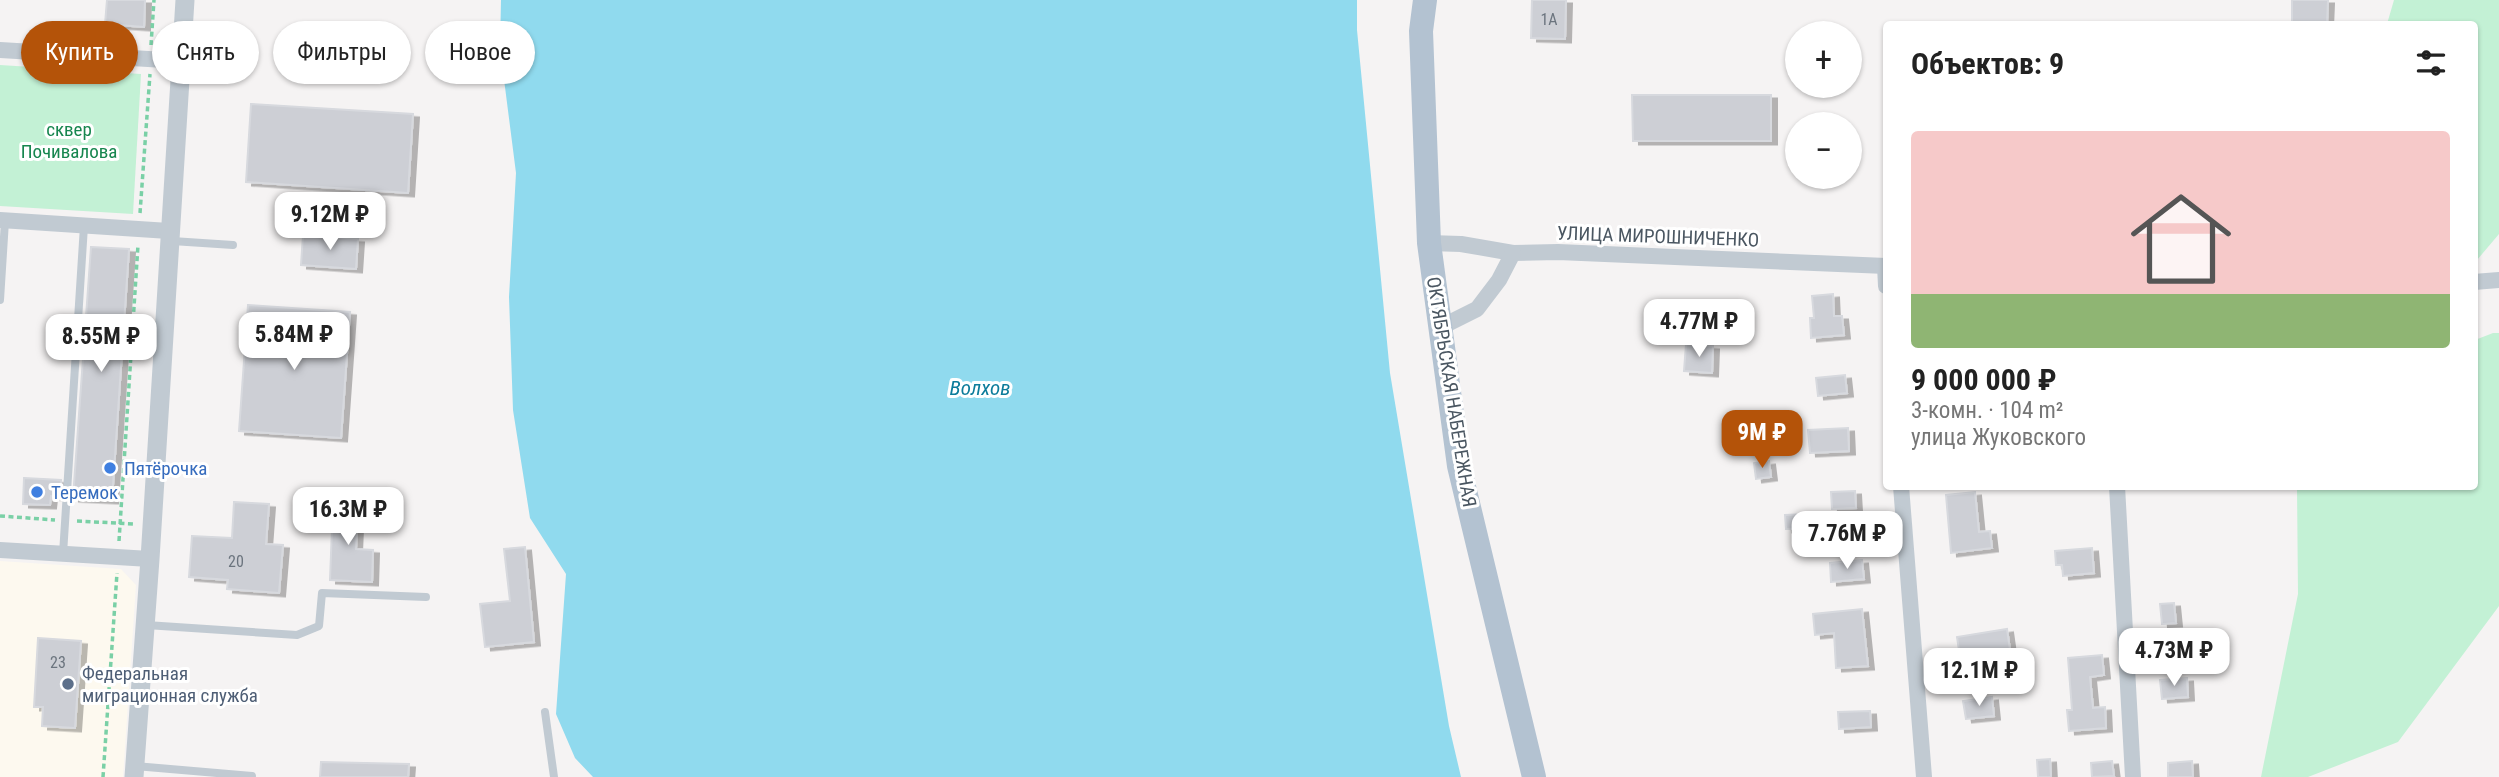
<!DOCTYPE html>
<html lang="ru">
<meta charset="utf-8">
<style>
:root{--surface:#fff;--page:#f2f2f2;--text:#222;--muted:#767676;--line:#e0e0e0;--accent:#b45309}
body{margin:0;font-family:"Roboto Condensed",sans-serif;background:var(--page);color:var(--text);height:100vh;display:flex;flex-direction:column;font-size:26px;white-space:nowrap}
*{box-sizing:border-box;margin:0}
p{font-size:23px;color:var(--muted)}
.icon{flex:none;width:38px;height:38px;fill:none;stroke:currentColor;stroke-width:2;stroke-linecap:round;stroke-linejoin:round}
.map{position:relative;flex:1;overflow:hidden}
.details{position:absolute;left:1883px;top:21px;width:595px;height:469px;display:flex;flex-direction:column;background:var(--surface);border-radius:7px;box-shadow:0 2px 5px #0004}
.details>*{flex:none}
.guide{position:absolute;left:21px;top:21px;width:665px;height:63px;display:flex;gap:14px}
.tools{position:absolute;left:1785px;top:21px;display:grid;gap:14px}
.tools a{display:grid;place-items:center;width:77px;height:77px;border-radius:50%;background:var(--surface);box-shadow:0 2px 5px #0004;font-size:35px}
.price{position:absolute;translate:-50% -60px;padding:0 16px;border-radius:14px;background:#fff;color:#222;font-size:23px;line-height:46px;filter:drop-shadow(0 2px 4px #0008)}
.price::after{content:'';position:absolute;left:50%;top:42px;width:21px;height:16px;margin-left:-10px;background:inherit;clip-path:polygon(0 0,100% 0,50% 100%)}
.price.current{background:var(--accent);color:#fff}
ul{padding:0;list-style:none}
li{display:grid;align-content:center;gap:14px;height:371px;padding:0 28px}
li+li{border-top:2px solid var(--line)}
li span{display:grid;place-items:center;height:217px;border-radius:7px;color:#555}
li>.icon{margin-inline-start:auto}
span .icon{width:126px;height:126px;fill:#fffc;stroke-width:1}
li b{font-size:30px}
h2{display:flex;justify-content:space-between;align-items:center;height:84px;padding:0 28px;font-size:30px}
.pill{padding:0 24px;border-radius:32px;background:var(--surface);box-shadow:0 2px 5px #0004;font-size:24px;line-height:63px}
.pill.current{background:var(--accent);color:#fff}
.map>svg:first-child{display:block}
.commercial{fill:#fdf9ef}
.green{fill:#c3f1d5}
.water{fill:#90daee}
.building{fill:#cdcfd5;stroke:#d7d9de;stroke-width:2;filter:url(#shadow)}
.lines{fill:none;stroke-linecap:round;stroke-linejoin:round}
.path{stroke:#7ad0a6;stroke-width:3.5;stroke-dasharray:5 3.5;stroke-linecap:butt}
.service{stroke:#c1cad2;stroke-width:8}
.minor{stroke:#c1cad2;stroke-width:16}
.tertiary{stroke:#c1cad2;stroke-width:19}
.primary{stroke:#b3c2d1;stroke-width:24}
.shop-dot{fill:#3f7fe0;stroke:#fff;stroke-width:2.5}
.service-dot{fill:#5c6f8a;stroke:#fff;stroke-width:2.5}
.labels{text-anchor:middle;stroke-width:6;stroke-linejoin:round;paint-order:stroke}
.number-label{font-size:16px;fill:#6b747e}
.park-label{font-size:19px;fill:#17864f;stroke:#fff}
.street-label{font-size:19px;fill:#4a5661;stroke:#fff}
.shop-label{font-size:19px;fill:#366cbe;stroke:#fff;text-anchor:start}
.service-label{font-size:19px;fill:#4e5e75;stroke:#fff;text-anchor:start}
.water-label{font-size:21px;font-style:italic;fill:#0c7c9b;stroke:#fff}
</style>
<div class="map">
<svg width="2499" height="777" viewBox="0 0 2499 777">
<defs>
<filter id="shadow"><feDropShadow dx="6" dy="3.5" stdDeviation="0" flood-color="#0004"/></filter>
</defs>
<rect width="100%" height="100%" fill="#f5f3f3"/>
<path class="commercial" d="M0,561L121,569L136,585L123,777H0Z"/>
<g class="green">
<path d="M2394,0H2499V234L2477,260H2475L2474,24H2387Z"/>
<path d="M0,65L141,74L133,214L0,206Z"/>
<path d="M2493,333H2499V606L2398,742L2308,777H2261L2298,594L2297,487L2474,486L2475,340Z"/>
</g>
<path class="water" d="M501,0H1357V30L1390,373L1449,726L1461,777H593L575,758L556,714L566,574L530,518L513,410L509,297L516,173L500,48Z"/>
<g class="building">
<path d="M107,0H145L144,27L105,24Z"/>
<path d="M1532,0H1566L1565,39L1531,38Z"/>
<path d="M2292,0H2328L2327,24H2292Z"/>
<path d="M1632,95H1771V141H1633Z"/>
<path d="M251,104L413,114L408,193L246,182Z"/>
<path d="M303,235L358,239L356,269L301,265Z"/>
<path d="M91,247L129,249L112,500L73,498Z"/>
<path d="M1833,294L1834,316H1842L1844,335L1811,338L1810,318H1814L1812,296Z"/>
<path d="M248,305L350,312L341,438L239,431Z"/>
<path d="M1686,344L1713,346L1712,373L1684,371Z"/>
<path d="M1845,375L1847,393L1818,396L1816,378Z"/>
<path d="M1848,428L1849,451L1810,453L1808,430Z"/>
<path d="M1769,461L1771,477L1756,479L1754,463Z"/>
<path d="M24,478L61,480L60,497L51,496L50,505L23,504Z"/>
<path d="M1855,491L1856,508L1832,509L1831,492Z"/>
<path d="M1975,492L1979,532L1990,531L1992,548L1951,553L1946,495Z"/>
<path d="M234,502L269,504L266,544L283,545L279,593L227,589L228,580L189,577L192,536L232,538Z"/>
<path d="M333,502H358L356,549L373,550L372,582L330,580Z"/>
<path d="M1808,514L1809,528L1786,529L1785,515Z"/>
<path d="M525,547L534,642L485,647L480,604L510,601L504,549Z"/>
<path d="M2092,548L2094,573L2063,576L2062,565H2056L2055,551Z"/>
<path d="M1862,560L1864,579L1831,582L1830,563Z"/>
<path d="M2174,603L2176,623L2162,624L2160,604Z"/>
<path d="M1862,609L1868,666L1836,668L1834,633L1815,635L1813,614Z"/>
<path d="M2007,629L2010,650L1960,657L1957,637Z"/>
<path d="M38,638L81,641L75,728L42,726L43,707H34Z"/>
<path d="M2102,655L2104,675L2090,677L2093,708L2105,707L2106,728L2069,731L2067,710H2072L2068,658Z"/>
<path d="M2187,678L2188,697L2162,699L2160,680Z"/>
<path d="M1992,697L1994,716L1966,719L1963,701Z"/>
<path d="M1870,711L1871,727L1839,729L1838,712Z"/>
<path d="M2050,759L2051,777H2038L2037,760Z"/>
<path d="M2112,761L2114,776L2092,777L2091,763Z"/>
<path d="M2192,761L2193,777H2168V763Z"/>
<path d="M321,762L409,764L408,777H320Z"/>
</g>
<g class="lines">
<g class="path">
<path d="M151,45L154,0"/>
<path d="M140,213L150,74"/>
<path d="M0,516L55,520"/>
<path d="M77,521L135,524"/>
<path d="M119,541L138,245"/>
<path d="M103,777L117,573"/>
</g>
<g class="service">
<path d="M172,241L233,245"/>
<path d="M0,300L5,221"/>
<path d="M63,554L84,226"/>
<path d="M146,625L297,635L319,626L322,593L426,597"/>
<path d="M545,712L554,777"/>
<path d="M135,766L252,776"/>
</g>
<g class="minor">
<path d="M0,50L181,61"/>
<path d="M0,220L169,231"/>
<path d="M1429,243L1461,244L1513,253L1558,252L1886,266"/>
<path d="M1885,266L1886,286"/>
<path d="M2474,282L2499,280"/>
<path d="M1441,327L1477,309L1499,280L1513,253"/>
<path d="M1901,486L1924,777"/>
<path d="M2117,486L2133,777"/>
<path d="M0,550L150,559"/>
</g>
<path class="tertiary" d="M134,777L150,559L185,0"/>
<path class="primary" d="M1425,0L1421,31L1429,243L1459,466L1534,777"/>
</g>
<g class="shop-dot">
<circle cx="110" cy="468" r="7"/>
<circle cx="37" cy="492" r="7"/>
</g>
<circle class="service-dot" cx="68" cy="684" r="7"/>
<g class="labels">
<g class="number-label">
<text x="1549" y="25">1А</text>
<text x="236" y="567">20</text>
<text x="58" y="668">23</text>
</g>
<g class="park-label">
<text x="69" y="136">сквер<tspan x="69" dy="22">Почивалова</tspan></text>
</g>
<g class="street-label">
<text transform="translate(1658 236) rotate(2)" y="7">УЛИЦА МИРОШНИЧЕНКО</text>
<text transform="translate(1452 392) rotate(81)" y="7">ОКТЯБРЬСКАЯ НАБЕРЕЖНАЯ</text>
</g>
<g class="shop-label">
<text x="124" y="475">Пятёрочка</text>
<text x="51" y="499">Теремок</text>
</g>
<g class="service-label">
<text x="82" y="680">Федеральная<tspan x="82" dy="22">миграционная служба</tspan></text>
</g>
<g class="water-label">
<text x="980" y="395">Волхов</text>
</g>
</g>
</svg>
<div class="tools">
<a>+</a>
<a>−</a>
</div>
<b class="price" style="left:330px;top:252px">9.12M ₽</b>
<b class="price" style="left:1699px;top:359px">4.77M ₽</b>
<b class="price" style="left:294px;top:372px">5.84M ₽</b>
<b class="price" style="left:101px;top:374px">8.55M ₽</b>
<b class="price current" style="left:1762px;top:470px">9M ₽</b>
<b class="price" style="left:348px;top:547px">16.3M ₽</b>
<b class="price" style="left:1847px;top:571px">7.76M ₽</b>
<b class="price" style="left:2174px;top:688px">4.73M ₽</b>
<b class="price" style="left:1979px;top:708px">12.1M ₽</b>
<div class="guide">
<a class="pill current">Купить</a>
<a class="pill">Снять</a>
<a class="pill">Фильтры</a>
<a class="pill">Новое</a>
</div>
<section class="details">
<h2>Объектов: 9<svg class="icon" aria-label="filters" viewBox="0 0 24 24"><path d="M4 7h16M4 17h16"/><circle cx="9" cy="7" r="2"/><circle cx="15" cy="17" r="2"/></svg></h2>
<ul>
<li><span style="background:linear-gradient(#f6c9c9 75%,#8fb573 0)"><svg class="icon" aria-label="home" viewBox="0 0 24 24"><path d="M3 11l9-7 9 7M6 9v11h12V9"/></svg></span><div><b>9 000 000 ₽</b><p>3-комн. · 104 m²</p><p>улица Жуковского</p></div></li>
</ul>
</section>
</div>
